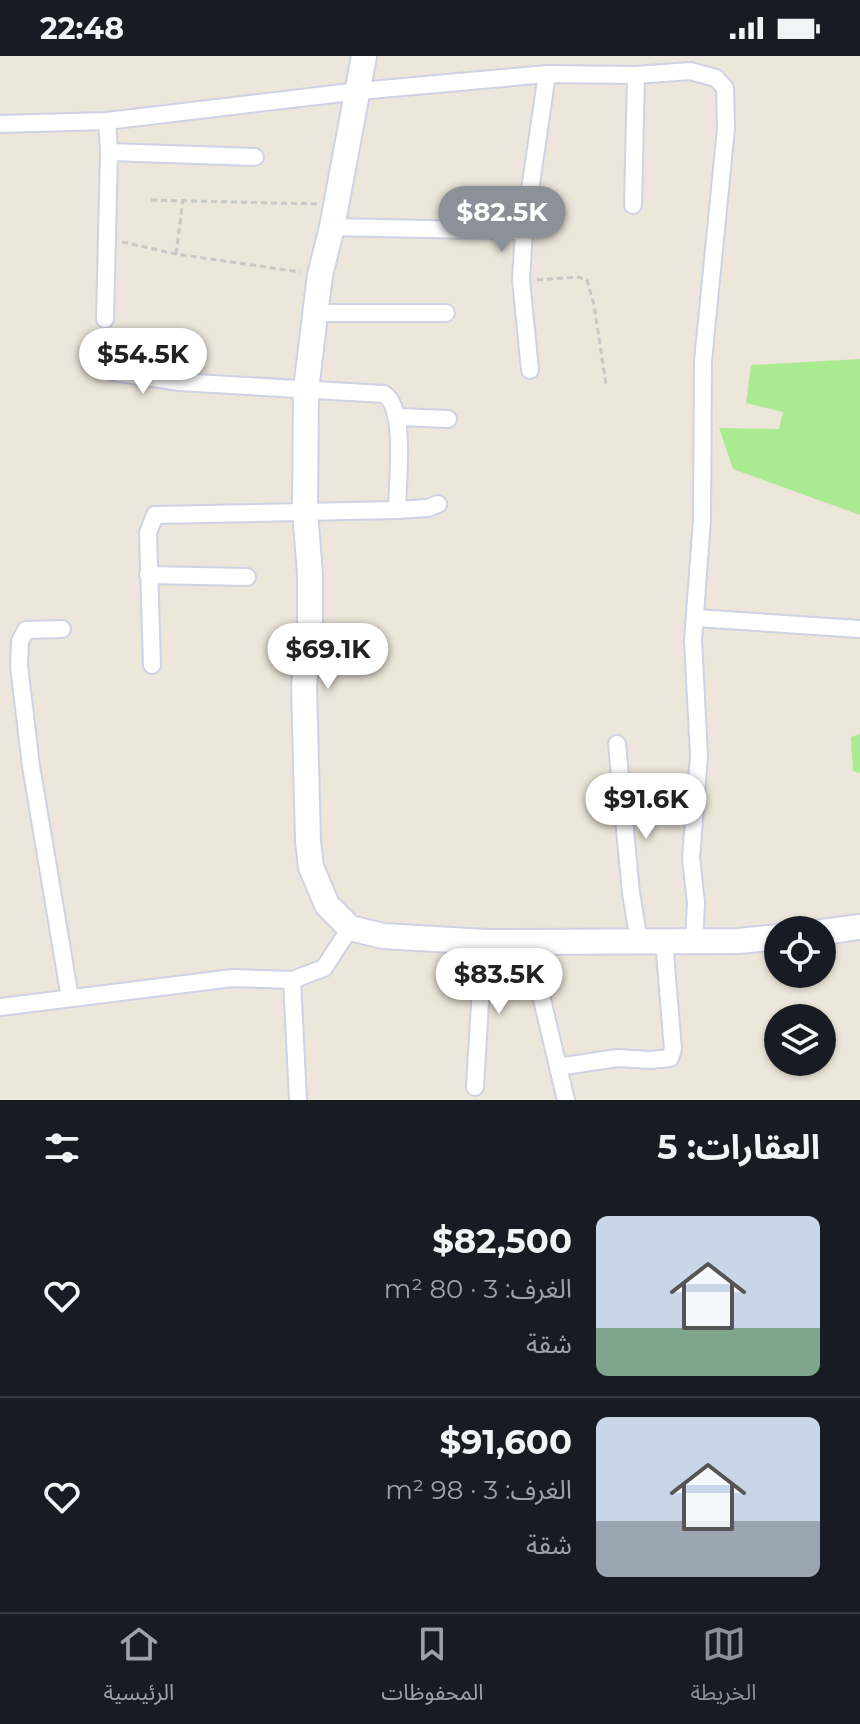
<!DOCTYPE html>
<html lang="ar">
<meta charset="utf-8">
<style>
:root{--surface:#171b24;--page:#20242c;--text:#f1f3f6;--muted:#9ea1a6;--line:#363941;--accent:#8c9099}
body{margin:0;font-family:Montserrat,"Noto Sans Arabic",sans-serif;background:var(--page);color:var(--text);direction:rtl;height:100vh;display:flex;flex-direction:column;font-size:30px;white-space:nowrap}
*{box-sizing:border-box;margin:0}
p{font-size:26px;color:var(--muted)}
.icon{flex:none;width:44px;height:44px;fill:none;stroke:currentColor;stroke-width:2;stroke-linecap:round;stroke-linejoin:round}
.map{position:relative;height:1044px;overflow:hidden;direction:ltr}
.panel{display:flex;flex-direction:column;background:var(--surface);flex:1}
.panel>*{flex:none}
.fabs{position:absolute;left:764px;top:860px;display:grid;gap:16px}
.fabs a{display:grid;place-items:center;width:72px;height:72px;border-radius:50%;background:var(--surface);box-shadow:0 2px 6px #0004;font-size:40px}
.price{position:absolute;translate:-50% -68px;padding:0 18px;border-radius:28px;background:#fff;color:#222;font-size:26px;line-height:52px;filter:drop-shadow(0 2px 4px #0008)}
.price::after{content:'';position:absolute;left:50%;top:48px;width:24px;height:18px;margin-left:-12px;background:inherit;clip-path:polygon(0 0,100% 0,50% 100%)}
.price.on{background:var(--accent);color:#fff}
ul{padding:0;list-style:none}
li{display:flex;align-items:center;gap:24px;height:200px;padding:0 40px}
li+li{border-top:2px solid var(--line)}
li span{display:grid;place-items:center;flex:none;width:224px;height:160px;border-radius:12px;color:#555}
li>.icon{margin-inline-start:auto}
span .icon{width:96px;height:96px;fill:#fffc;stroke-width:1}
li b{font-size:34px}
h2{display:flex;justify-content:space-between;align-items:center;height:96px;padding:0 40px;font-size:34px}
.status{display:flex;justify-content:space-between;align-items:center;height:56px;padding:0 40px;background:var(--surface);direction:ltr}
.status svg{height:22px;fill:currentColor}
.dock{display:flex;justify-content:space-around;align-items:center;height:112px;border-top:2px solid var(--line);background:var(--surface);font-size:22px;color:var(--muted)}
.dock a{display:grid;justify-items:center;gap:4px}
.dock .on{color:var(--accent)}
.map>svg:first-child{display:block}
.green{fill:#aaea91}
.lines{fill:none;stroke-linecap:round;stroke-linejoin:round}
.street-casing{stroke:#cfd2e4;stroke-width:20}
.secondary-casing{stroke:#cfd2e4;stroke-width:28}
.path{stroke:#c8c8c8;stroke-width:3;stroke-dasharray:6 4;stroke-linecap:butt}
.street{stroke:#fff;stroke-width:16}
.secondary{stroke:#fff;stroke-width:24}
</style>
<div class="status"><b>22:48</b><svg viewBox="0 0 49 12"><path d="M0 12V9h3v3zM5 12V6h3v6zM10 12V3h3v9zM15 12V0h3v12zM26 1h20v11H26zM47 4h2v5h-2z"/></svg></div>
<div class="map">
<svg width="860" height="1044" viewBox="0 0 860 1044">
<rect width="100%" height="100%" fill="#ede6da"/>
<g class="green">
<path d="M860,303V459L733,413L719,372L779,373L783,356L746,347L751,309Z"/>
<path d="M860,678V717L853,715L851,681Z"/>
</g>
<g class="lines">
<defs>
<g id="street">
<path d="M0,68L107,65L359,35L547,18L636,19L690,15L716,22L725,32L726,72L703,305L702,464L693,584L699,700L691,802L696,847L694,885"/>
<path d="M109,96L255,101"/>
<path d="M633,149L636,19"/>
<path d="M332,171L524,175"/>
<path d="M314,257H446"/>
<path d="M105,263L109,96L107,65"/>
<path d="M530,314L521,224L524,175L547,18"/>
<path d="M113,316L179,326L384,338C407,352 397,429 397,454"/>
<path d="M399,361L448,363"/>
<path d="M148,519L247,521"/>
<path d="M695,562L860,573"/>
<path d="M62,573L26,574L20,585L19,610L31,710L70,942"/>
<path d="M152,609L148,477L155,459L397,454L428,452L438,448"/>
<path d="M617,688L631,837L639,885"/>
<path d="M528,885L566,1044"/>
<path d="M292,924L298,1044"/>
<path d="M0,951L233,922L292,924L324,912L350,872"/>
<path d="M558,1011L617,1002L651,1004L670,1002L673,993L664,885"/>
<path d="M475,1031L480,947L487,886"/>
</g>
<g id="secondary">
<path d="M364,0L332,171L320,219L306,333L305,455L310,518V582L304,629L308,785L311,811L327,849L350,872L383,880L487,886L739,885L778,881"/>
<path d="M822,876L860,871"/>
</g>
</defs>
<use href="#street" class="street-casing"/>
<use href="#secondary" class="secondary-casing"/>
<g class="path">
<path d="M151,144L317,148"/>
<path d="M122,186L176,198L300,216"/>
<path d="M176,198L183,143"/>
<path d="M537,224L578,221L587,224L594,249L606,328"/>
</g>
<use href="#street" class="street"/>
<use href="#secondary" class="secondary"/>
</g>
</svg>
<div class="fabs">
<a><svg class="icon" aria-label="locate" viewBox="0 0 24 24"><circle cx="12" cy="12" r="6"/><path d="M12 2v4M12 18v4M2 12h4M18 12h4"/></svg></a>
<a><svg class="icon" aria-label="layers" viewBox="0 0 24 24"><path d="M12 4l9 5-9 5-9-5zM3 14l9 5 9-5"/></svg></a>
</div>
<b class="price on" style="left:502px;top:198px">$82.5K</b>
<b class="price" style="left:143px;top:340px">$54.5K</b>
<b class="price" style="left:328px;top:635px">$69.1K</b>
<b class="price" style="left:646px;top:785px">$91.6K</b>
<b class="price" style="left:499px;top:960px">$83.5K</b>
</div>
<section class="panel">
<h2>العقارات: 5<svg class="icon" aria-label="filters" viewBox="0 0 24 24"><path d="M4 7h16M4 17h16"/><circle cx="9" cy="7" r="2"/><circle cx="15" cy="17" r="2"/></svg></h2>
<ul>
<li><span style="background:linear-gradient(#c9d6e8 70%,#7fa58c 0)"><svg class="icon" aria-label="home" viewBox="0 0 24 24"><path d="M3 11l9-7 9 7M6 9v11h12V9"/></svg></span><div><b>$82,500</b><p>الغرف: 3 · 80 m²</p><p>شقة</p></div><svg class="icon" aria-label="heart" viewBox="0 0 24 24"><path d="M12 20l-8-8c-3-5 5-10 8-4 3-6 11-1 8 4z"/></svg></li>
<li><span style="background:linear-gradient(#c9d6e8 65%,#9aa5b1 0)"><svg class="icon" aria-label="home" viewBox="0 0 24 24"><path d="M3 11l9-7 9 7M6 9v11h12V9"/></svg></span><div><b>$91,600</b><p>الغرف: 3 · 98 m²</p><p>شقة</p></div><svg class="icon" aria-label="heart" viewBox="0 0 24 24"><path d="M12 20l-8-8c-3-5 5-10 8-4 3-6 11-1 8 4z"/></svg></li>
</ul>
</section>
<nav class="dock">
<a class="on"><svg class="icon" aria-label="map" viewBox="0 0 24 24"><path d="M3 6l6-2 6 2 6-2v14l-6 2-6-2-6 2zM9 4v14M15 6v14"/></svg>الخريطة</a>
<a><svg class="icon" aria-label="saved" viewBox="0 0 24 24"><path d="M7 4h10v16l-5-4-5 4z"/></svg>المحفوظات</a>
<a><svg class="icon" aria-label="home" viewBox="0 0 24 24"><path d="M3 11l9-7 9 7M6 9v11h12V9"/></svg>الرئيسية</a>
</nav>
